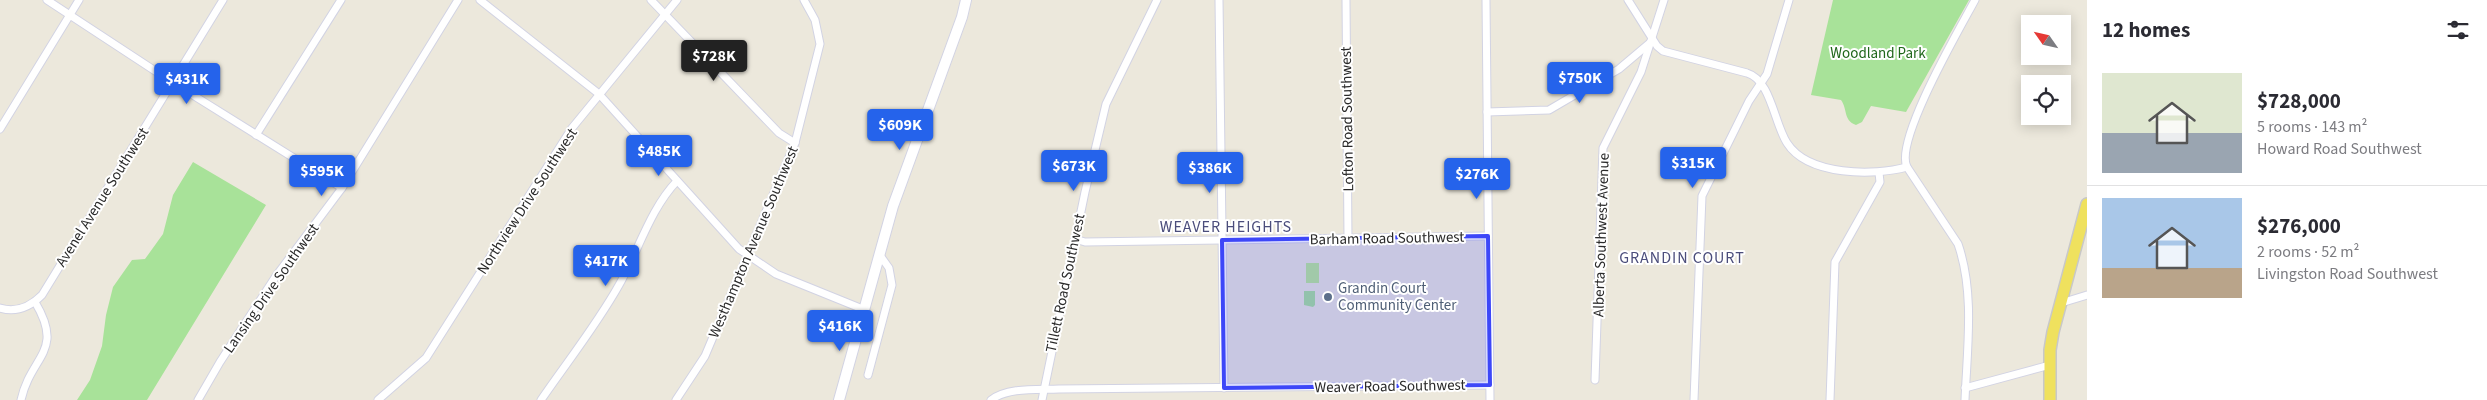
<!DOCTYPE html>
<meta charset="utf-8">
<style>
:root{--surface:#fff;--page:#f7f7f7;--text:#2b2b33;--muted:#7c7c81;--line:#e1e1e2;--accent:#2563eb}
body{margin:0;font-family:"Source Sans 3",sans-serif;background:var(--page);color:var(--text);height:100vh;display:flex;flex-direction:column;font-size:19px;white-space:nowrap}
*{box-sizing:border-box;margin:0}
p{font-size:16px;color:var(--muted)}
.icon{flex:none;width:28px;height:28px;fill:none;stroke:currentColor;stroke-width:2;stroke-linecap:round;stroke-linejoin:round}
.map{position:relative;flex:1;overflow:hidden}
.panel{display:flex;flex-direction:column;background:var(--surface);width:400px}
.panel>*{flex:none}
.needle{width:32px;rotate:304deg}
.fabs{position:absolute;left:2021px;top:15px;display:grid;gap:10px}
.fabs a{display:grid;place-items:center;width:50px;height:50px;border-radius:0px;background:var(--surface);box-shadow:0 2px 12px #0003;font-size:25px}
.price{position:absolute;translate:-50% -42px;padding:0 11px;border-radius:5px;background:var(--accent);color:#fff;font-size:16px;line-height:32px;filter:drop-shadow(0 1px 2px #0008)}
.price::after{content:'';position:absolute;left:50%;top:30px;width:15px;height:11px;margin-left:-8px;background:inherit;clip-path:polygon(0 0,100% 0,50% 100%)}
.price.active{background:#222;color:#fff}
ul{padding:0;list-style:none}
li{display:flex;align-items:center;gap:15px;height:125px;padding:0 15px}
li+li{border-top:1px solid var(--line)}
li span{display:grid;place-items:center;flex:none;width:140px;height:100px;border-radius:0px;color:#555}
li>.icon{margin-inline-start:auto}
span .icon{width:60px;height:60px;fill:#fffc;stroke-width:1}
li b{font-size:21px}
h2{display:flex;justify-content:space-between;align-items:center;height:60px;padding:0 15px;font-size:21px}
main{display:flex;flex:1;min-height:0}
.map>svg:first-child{display:block}
.green{fill:#a8e299}
.pitch{fill:#bbea95}
.lines{fill:none;stroke-linecap:round;stroke-linejoin:round}
.street-casing{stroke:#d2d3e3;stroke-width:9}
.secondary-casing{stroke:#d2d3e3;stroke-width:12}
.primary-casing{stroke:#c8c8c8;stroke-width:14}
.street{stroke:#fff;stroke-width:7}
.secondary{stroke:#fff;stroke-width:10}
.primary{stroke:#efe15e;stroke-width:11}
.marked{fill:#3d47f8;fill-opacity:0.2;stroke:#3d47f8;stroke-width:4;stroke-linejoin:round}
.service-dot{fill:#5c6f8a;stroke:#fff;stroke-width:2}
.labels{text-anchor:middle;stroke-width:4;stroke-linejoin:round;paint-order:stroke}
.park-label{font-size:15px;fill:#20671b;stroke:#fff}
.street-label{font-size:15px;fill:#2a2a2a;stroke:#fff}
.service-label{font-size:15px;fill:#4e5e75;stroke:#fff;text-anchor:start}
.neighbourhood-label{font-size:16px;letter-spacing:1px;fill:#4b4d7b;stroke:#fff}
</style>
<main>
<div class="map">
<svg width="2087" height="400" viewBox="0 0 2087 400">
<rect width="100%" height="100%" fill="#ece8dc"/>
<g class="green">
<path d="M1833,0H1969L1906,112L1871,106L1862,122L1856,125C1843,120 1848,110 1841,100L1811,95Z"/>
<path d="M193,162L266,205L147,400H77L90,380L102,346L106,315L113,287L132,260L145,259L163,234L173,195Z"/>
<path d="M1304,291H1315V305L1313,307L1304,305Z"/>
</g>
<rect class="pitch" x="1306" y="263" width="13" height="20"/>
<g class="lines">
<defs>
<g id="street">
<path d="M47,0L172,82L342,188"/>
<path d="M480,0L599,94L739,249L776,274L865,310"/>
<path d="M651,0L779,133L795,143"/>
<path d="M1219,0L1224,388"/>
<path d="M1346,0L1348,238"/>
<path d="M1486,0L1490,400"/>
<path d="M1628,0L1657,46L1663,51L1747,73C1771,80 1774,123 1787,143C1808,176 1874,176 1907,167"/>
<path d="M1487,112L1549,110L1619,69L1651,42"/>
<path d="M0,129L79,0"/>
<path d="M256,135L341,0"/>
<path d="M1075,239L1085,242L1488,236"/>
<path d="M2061,303L2087,295"/>
<path d="M0,308C17,313 30,307 42,295L223,0"/>
<path d="M868,375L892,285L889,268L879,254"/>
<path d="M1595,380L1603,148L1641,72L1664,0"/>
<path d="M1965,388L2050,365"/>
<path d="M21,400C31,355 65,352 35,302"/>
<path d="M198,400L220,362L276,276L342,188L458,0"/>
<path d="M378,400L426,358L572,128L677,0"/>
<path d="M541,400C567,362 596,326 619,285C638,252 650,209 677,181"/>
<path d="M676,400L705,356L795,143L820,44L815,20L804,0"/>
<path d="M991,400C1008,387 1038,390 1059,389L1490,385"/>
<path d="M1042,400L1085,192L1106,104L1157,0"/>
<path d="M1694,400L1702,196L1749,101L1767,74L1789,0"/>
<path d="M1830,400L1835,262L1880,182L1879,173"/>
<path d="M1965,400C1967,349 1975,293 1958,244L1907,167C1894,141 1960,28 1975,0"/>
</g>
<path id="secondary" d="M839,400L893,206L962,17L966,0"/>
<path id="primary" d="M2050,400V350L2053,332L2087,204"/>
</defs>
<use href="#street" class="street-casing"/>
<use href="#secondary" class="secondary-casing"/>
<use href="#primary" class="primary-casing"/>
<use href="#street" class="street"/>
<use href="#secondary" class="secondary"/>
<use href="#primary" class="primary"/>
</g>
<path class="marked" d="M1488,236L1490,385L1224,388L1222,240Z"/>
<circle class="service-dot" cx="1328" cy="297" r="5"/>
<g class="labels">
<g class="park-label">
<text x="1878" y="58">Woodland Park</text>
</g>
<g class="street-label">
<text transform="translate(1347 119) rotate(-91)" y="5">Lofton Road Southwest</text>
<text transform="translate(102 197) rotate(-58)" y="5">Avenel Avenue Southwest</text>
<text transform="translate(527 201) rotate(-57)" y="5">Northview Drive Southwest</text>
<text transform="translate(1601 235) rotate(-88)" y="5">Alberta Southwest Avenue</text>
<text transform="translate(1387 238) rotate(-1)" y="5">Barham Road Southwest</text>
<text transform="translate(753 242) rotate(-67)" y="5">Westhampton Avenue Southwest</text>
<text transform="translate(1065 283) rotate(-78)" y="5">Tillett Road Southwest</text>
<text transform="translate(271 288) rotate(-55)" y="5">Lansing Drive Southwest</text>
<text transform="translate(1390 386) rotate(-1)" y="5">Weaver Road Southwest</text>
</g>
<g class="service-label">
<text x="1338" y="293">Grandin Court<tspan x="1338" dy="17">Community Center</tspan></text>
</g>
<g class="neighbourhood-label">
<text x="1226" y="232">WEAVER HEIGHTS</text>
<text x="1682" y="263">GRANDIN COURT</text>
</g>
</g>
</svg>
<div class="fabs">
<a><svg class="needle" viewBox="-14 -14 28 28"><path d="M0-13l5 13h-10z" fill="#e53935"/><path d="M0 13l5-13h-10z" fill="#7c7c81"/></svg></a>
<a><svg class="icon" aria-label="locate" viewBox="0 0 24 24"><circle cx="12" cy="12" r="6"/><path d="M12 2v4M12 18v4M2 12h4M18 12h4"/></svg></a>
</div>
<b class="price active" style="left:714px;top:82px">$728K</b>
<b class="price" style="left:1580px;top:104px">$750K</b>
<b class="price" style="left:187px;top:105px">$431K</b>
<b class="price" style="left:900px;top:151px">$609K</b>
<b class="price" style="left:659px;top:177px">$485K</b>
<b class="price" style="left:1693px;top:189px">$315K</b>
<b class="price" style="left:1074px;top:192px">$673K</b>
<b class="price" style="left:1210px;top:194px">$386K</b>
<b class="price" style="left:322px;top:197px">$595K</b>
<b class="price" style="left:1477px;top:200px">$276K</b>
<b class="price" style="left:606px;top:287px">$417K</b>
<b class="price" style="left:840px;top:352px">$416K</b>
</div>
<section class="panel">
<h2>12 homes<svg class="icon" aria-label="filters" viewBox="0 0 24 24"><path d="M4 7h16M4 17h16"/><circle cx="9" cy="7" r="2"/><circle cx="15" cy="17" r="2"/></svg></h2>
<ul>
<li><span style="background:linear-gradient(#dfe7d0 60%,#9aa5b1 0)"><svg class="icon" aria-label="home" viewBox="0 0 24 24"><path d="M3 11l9-7 9 7M6 9v11h12V9"/></svg></span><div><b>$728,000</b><p>5 rooms · 143 m²</p><p>Howard Road Southwest</p></div></li>
<li><span style="background:linear-gradient(#a9c7e8 70%,#b9a48a 0)"><svg class="icon" aria-label="home" viewBox="0 0 24 24"><path d="M3 11l9-7 9 7M6 9v11h12V9"/></svg></span><div><b>$276,000</b><p>2 rooms · 52 m²</p><p>Livingston Road Southwest</p></div></li>
</ul>
</section>
</main>
